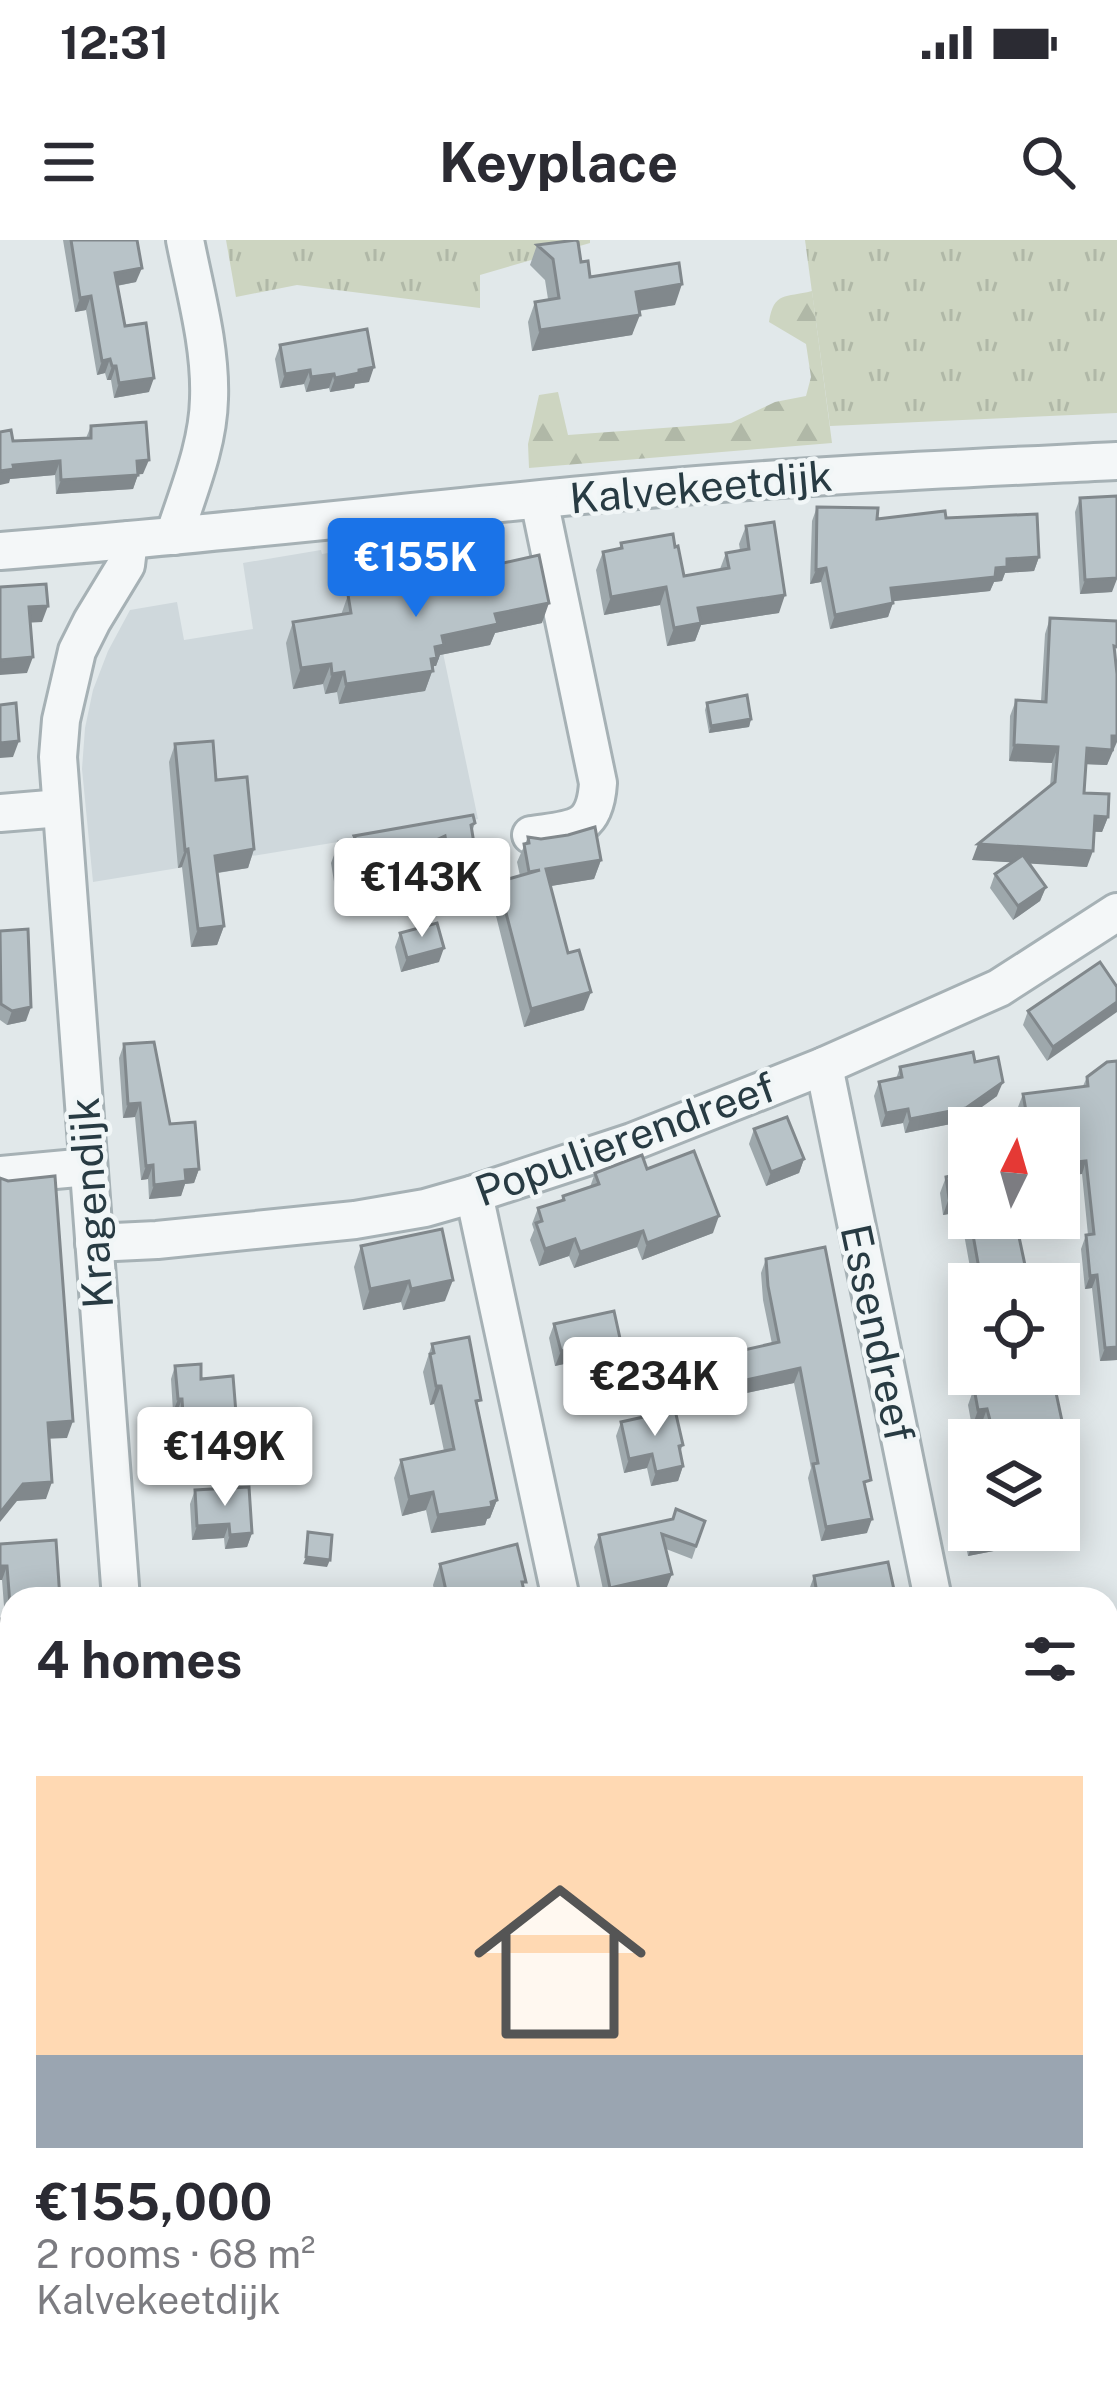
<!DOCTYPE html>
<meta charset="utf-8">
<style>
:root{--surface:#fff;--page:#f7f7f7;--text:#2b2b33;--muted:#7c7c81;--accent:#1a73e8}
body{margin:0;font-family:"Public Sans",sans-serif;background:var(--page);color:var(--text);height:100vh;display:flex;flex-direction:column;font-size:45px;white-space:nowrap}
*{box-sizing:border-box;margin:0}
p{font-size:39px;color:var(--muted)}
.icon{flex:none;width:66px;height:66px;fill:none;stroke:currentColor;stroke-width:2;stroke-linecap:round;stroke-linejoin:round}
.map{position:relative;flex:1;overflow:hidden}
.drawer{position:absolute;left:0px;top:1347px;width:1119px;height:807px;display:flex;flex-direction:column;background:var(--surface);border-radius:36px 36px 0 0;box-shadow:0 6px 30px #0003}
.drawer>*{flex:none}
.needle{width:78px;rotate:5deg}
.fabs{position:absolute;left:948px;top:867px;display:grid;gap:24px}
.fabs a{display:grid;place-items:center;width:132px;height:132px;border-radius:0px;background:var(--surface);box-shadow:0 6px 30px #0003;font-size:60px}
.price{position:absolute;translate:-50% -102px;padding:0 27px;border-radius:12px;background:#fff;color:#222;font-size:39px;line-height:78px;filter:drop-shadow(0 3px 6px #0008)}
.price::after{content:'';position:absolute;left:50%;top:72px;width:36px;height:27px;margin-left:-18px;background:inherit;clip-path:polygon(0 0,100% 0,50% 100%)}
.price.on{background:var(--accent);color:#fff}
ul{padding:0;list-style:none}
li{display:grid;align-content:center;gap:24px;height:636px;padding:0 36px}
li span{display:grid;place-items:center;height:372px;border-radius:0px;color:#555}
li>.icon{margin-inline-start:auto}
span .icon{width:216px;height:216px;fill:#fffc;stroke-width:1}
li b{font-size:51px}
h2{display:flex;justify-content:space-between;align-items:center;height:144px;padding:0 36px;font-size:51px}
.status{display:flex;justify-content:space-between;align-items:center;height:84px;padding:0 60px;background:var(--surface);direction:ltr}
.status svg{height:33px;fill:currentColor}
header{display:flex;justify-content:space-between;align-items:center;height:156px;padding:0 36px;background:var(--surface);font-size:54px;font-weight:700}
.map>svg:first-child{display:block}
.built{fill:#cfd8dc}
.grass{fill:url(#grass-tufts)}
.forest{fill:url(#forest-firs)}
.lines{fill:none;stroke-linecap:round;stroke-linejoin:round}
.minor-casing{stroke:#a6b1b5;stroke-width:42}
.minor{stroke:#f4f7f8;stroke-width:36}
.wall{fill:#9ea8ac}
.shaded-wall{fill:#81888c}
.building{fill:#b8c3c8;stroke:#81888c;stroke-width:3}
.labels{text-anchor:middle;stroke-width:9;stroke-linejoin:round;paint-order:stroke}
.street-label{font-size:42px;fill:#283b43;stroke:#f1f6f7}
</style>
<div class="status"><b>12:31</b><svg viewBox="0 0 49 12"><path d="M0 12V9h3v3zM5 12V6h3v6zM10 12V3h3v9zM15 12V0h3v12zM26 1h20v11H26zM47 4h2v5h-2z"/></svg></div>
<header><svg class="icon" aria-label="menu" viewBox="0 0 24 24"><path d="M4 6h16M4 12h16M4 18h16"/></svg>Keyplace<svg class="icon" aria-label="search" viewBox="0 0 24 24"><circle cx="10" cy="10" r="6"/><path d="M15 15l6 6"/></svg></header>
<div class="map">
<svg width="1117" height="2152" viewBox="0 0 1117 2152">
<defs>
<pattern id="grass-tufts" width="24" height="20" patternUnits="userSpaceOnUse" patternTransform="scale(3)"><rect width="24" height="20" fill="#cdd5c1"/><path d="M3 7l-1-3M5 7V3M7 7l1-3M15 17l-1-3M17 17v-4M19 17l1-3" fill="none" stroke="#b0b8a7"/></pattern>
<pattern id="forest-firs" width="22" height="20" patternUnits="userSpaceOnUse" patternTransform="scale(3)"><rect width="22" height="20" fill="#cdd5c1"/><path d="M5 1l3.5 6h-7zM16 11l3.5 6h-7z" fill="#b0b8a7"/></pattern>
</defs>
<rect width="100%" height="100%" fill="#e1e8ea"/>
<path class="built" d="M419,299L478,579L93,642L82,529L85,488L93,450L108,411L130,370L177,362L184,400L253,389L243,323L321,310L322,314Z"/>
<g class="grass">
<path d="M226,0H590V3L480,35V68L297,45L236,57Z"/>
<path d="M805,0H1117V173L830,186Z"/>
</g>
<path class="forest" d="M812,51L832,203L529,228L528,204L539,155L558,152L568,195L731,183L775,162L806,156L811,137L806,104L769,82C774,51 785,58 812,51Z"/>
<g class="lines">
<defs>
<g id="minor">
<path d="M174,296C188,252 208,206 209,159C211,107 195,51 185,0"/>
<path d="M0,311C209,295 417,270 626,251C789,236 953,229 1117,221"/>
<path d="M0,573L61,568"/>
<path d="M531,595C572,589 595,592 598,543L539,260"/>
<path d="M824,826L933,1359"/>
<path d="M0,935L88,927"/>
<path d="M474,954L561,1359"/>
<path d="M94,1003L157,1000L355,980L425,968L474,954L632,902L824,826L999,748L1117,672"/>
<path d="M121,1359L58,517L61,480L77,411L92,381L126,325L129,300"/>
<path d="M0,1485L12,1484"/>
<path d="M1107,1605L1117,1603"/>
<path d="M1107,1873L1117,1878"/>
<path d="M1107,1959L1117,1957"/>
<path d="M121,2152L129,2142"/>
<path d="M266,2152L309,2142"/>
</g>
</defs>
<use href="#minor" class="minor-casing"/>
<use href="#minor" class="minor"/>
</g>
<g class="wall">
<path d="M63,0H137L136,42L117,46L125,86L149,152L114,158L111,140H107L105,133L97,135L86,70L75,72Z"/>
<path d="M537,5L581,22L590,37L675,65L639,71L632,95L532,111L528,82L535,62L548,59L545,40L530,25Z"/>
<path d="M280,105L369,142L355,144L354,148L330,152L329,148L306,152L304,144L280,148L275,119Z"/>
<path d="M91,186L143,234H138L133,249L56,254L55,235L10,239L9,243L13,201L86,198Z"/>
<path d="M1080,258L1112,352L1080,354L1075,272Z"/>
<path d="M817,267L877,279L946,278L1039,317L1034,331L1005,333L1002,341L994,342L990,351L893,361L888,377L830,389L821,342L810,344L812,281Z"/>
<path d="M746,286L779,373L701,385L695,401L667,406L660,365L604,375L596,330L603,312L619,309L621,303L684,336L720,329L726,313L740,310L739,304Z"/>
<path d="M385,341L418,342L542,383L495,393L490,405L440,415L436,426H434L425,451L339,464L337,452L325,454L323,444L293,449L286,403L293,382L341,375L348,355L382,347Z"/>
<path d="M1050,378L1115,421L1114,511H1112L1107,525L1086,524L1084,553L1108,577L1102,592H1094L1087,627L1029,623L1046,647L1040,661L1013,680L990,648L995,634L1012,622L972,620L1050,546L1052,523L1009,521L1010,476L1016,460L1041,461L1045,394Z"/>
<path d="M707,463L751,479L749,487L709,493L705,470Z"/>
<path d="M175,504L216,540L254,609L248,628L218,633L224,686L217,705L191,707L182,627L178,628L169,522Z"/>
<path d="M475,583L472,592L476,616L468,637L442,641L438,617L411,629L394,627L387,650L337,660L331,623L339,602L352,600L354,596Z"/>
<path d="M528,597L601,620L594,639L550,646L584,770L524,787L492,660L498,642L520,636L517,622Z"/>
<path d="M0,691L26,781L7,785L0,780Z"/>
<path d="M400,693L439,722L401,732L395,707Z"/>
<path d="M1100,722L1047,821L1023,785L1028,771Z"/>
<path d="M124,804L170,884L199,929L194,943L185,944L181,956L149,959L148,939L141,940L135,877L123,878L119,818Z"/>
<path d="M1117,821V1120L1100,1121L1092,1048L1085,1049L1081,1009L1086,995H1088L1082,934L1059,888H1022L1018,867L1023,854L1083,846L1087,837Z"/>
<path d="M975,822L997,856L961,882L905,893L903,883L881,887L874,856L879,842L896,839L900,827Z"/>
<path d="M754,889L804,919L799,933L766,946L749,904Z"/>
<path d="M647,929L713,993L642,1020L637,1007L574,1028L569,1016L539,1026L530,1000L534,990L532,984L538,968L561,961L563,956L590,947L595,933Z"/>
<path d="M969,932V978H1020L1017,986L1029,1044H973L960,972L943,975L940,953L946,937Z"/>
<path d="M361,1006L445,1061L403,1070L401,1062L363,1070L354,1027Z"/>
<path d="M766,1019L867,1253V1293L821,1301L808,1238L811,1228L794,1143L723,1158L716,1129L722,1115L772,1104L763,1060L761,1033Z"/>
<path d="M554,1084L628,1135L623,1149L589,1155L582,1120L555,1126L549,1098Z"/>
<path d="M432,1104L478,1170L497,1260L490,1278L487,1279L485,1285L431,1293L426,1270L402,1276L394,1238L401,1220L444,1211L434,1164L430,1165L423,1132Z"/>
<path d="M175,1126L233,1199L180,1203L177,1172H173L171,1139Z"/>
<path d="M983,1134H1039L1059,1200H985L981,1185L972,1187L968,1165L974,1148L986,1146Z"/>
<path d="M621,1182L683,1205L680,1212L683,1226L678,1241L651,1246L647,1228L624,1233L616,1196Z"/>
<path d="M195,1250L252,1293L247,1307L225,1309L224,1298L192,1300L190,1264Z"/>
<path d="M966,1267H969V1290H1030L1025,1305L968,1316L961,1281Z"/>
<path d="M705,1281L692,1319L666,1309L667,1347L605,1359L594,1307L599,1295Z"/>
<path d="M56,1300L12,1431L5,1379L2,1340H0V1304Z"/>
<path d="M440,1324L523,1348L526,1359H436L433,1345Z"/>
<path d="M814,1336L896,1359H810L809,1350Z"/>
<path d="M0,1662L12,1804L0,1805Z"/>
<path d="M1107,1772L1110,1774L1117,1805L1110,1819L1107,1817Z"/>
<path d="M12,2118V2142H67L56,2152H0V2141L3,2139L0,2138V2123Z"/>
<path d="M637,2142H714L711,2152H637Z"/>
</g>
<g class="shaded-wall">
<path d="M142,28L136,42L110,47L115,33Z"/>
<path d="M682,44L675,65L629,72L636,52Z"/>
<path d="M91,56L86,70L75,72L80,58Z"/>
<path d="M640,75L632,95L532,111L540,90Z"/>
<path d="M110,119L105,133L97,135L102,121Z"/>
<path d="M112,126H116L111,140H107Z"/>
<path d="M374,127L369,142L355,144L354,148L330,152L335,138Z"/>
<path d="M310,130L304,144L280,148L285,134Z"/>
<path d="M334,134L329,148L306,152L311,137Z"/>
<path d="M154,138L149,152L114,158L119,143Z"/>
<path d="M149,220L143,234L132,235L137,221Z"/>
<path d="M60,221L55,235L10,239L9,243L0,245V231L13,225Z"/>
<path d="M138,235L133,249L56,254L61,240Z"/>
<path d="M1039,317L1034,331L1005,333L1002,341L994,342L990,351L886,362L891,348L996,328L1007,319Z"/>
<path d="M826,328L821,342L810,344L816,330Z"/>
<path d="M1117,339L1112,352L1080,354L1085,340Z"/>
<path d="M666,347L660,365L604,375L611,357Z"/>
<path d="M785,355L779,373L701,385L695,401L667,406L674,388L698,368Z"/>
<path d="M549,363L542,383L495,393L490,405L440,415L436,426H434L425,451L339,464L346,444L435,407L442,396L495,374Z"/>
<path d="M893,363L888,377L830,389L835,375Z"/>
<path d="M48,366L42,382L23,383L29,367Z"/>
<path d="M33,417L27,433L0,435V420Z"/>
<path d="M331,424L323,444L293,449L301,428Z"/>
<path d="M344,432L337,452L325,454L332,434Z"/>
<path d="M751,479L749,487L709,493L711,486Z"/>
<path d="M1112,496H1117V502L1107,525L1081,524L1087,508Z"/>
<path d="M19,501L13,517L0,518V503Z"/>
<path d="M1014,505L1058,507L1052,523L1009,521Z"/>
<path d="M1095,576L1108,577L1102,592L1089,591Z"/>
<path d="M445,596L438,617L411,629L383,626L391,605Z"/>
<path d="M978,604L1093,611L1087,627L972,620Z"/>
<path d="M188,609L182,627L178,628L185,610Z"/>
<path d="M254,609L248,628L209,634L215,616Z"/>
<path d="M476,616L468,637L442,641L449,620Z"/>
<path d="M601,620L594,639L539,648L546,629Z"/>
<path d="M394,629L387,650L337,660L345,639Z"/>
<path d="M1046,647L1040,661L1013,680L1018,666Z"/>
<path d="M224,686L217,705L191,707L198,689Z"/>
<path d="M444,708L439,722L401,732L407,718Z"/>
<path d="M591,752L584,770L524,787L531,769Z"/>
<path d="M1117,762V772L1047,821L1053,807Z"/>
<path d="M31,767L26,781L7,785L12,771Z"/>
<path d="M1003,842L997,856L961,882L905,893L910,879Z"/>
<path d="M140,863L135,877L123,878L128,864Z"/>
<path d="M908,869L903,883L881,887L886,873Z"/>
<path d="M804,919L799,933L766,946L771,932Z"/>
<path d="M1086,921L1082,934L1059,937V924Z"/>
<path d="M153,925L148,939L141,940L146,926Z"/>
<path d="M199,929L194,943L185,944L181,956L149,959L154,945L185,930Z"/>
<path d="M966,955L960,972L943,975L949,958Z"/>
<path d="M719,976L713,993L642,1020L647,1003Z"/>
<path d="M643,991L637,1007L574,1028L580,1012Z"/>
<path d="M575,999L569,1016L539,1026L545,1009Z"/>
<path d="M1097,1035L1092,1048L1085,1049L1090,1036Z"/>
<path d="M453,1040L445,1061L403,1070L411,1049Z"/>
<path d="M409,1041L401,1062L363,1070L370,1049Z"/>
<path d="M587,1106L582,1120L555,1126L561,1111Z"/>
<path d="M1117,1107V1120L1100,1121L1105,1108Z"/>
<path d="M800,1128L794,1143L723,1158L728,1144Z"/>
<path d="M628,1135L623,1149L589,1155L594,1141Z"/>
<path d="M436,1146H441L434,1164L430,1165Z"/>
<path d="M178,1159H182L177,1172H173Z"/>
<path d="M987,1169L981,1185L972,1187L978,1170Z"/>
<path d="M73,1181L67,1198L42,1199L48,1183Z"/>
<path d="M1022,1183L1016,1199L988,1200L992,1188Z"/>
<path d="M237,1186L233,1199L180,1203L184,1190Z"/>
<path d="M1065,1195L1059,1211V1200H1038Z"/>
<path d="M652,1214L647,1228L624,1233L629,1219Z"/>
<path d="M683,1226L678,1241L651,1246L656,1232Z"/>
<path d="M52,1242L46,1259L17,1261L0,1282V1273L23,1244Z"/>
<path d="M433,1252L426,1270L402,1276L409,1257Z"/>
<path d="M497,1260L490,1278L487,1279L485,1285L431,1293L438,1275Z"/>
<path d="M872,1279L867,1293L821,1301L826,1287Z"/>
<path d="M229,1284L224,1298L192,1300L197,1286Z"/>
<path d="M1030,1291L1025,1305L968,1316L973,1302Z"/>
<path d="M252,1293L247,1307L225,1309L230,1295Z"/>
<path d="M306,1317L330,1320L327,1327L303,1324Z"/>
<path d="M0,1326H7L2,1340H0Z"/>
<path d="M672,1334L667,1347L606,1359L610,1348Z"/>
<path d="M459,1352L456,1359H445L447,1355Z"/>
<path d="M1117,1416V1434L1107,1433V1417Z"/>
<path d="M12,1418V1431L0,1432V1419Z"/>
<path d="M1107,1536L1113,1537L1107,1554Z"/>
<path d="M12,1613V1627L0,1628V1614Z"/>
<path d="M12,1790V1804L0,1805L3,1791Z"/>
<path d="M12,1936V1950L0,1951V1937Z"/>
<path d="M1117,2043V2057L1107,2060V2045Z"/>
<path d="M57,2142H67L56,2152H47Z"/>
<path d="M703,2142H714L711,2152H662Z"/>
</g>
<g class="building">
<path d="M71,0H137L142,28L115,33L125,86L146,83L154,138L119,143L116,126H112L110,119L102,121L91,56L80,58Z"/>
<path d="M576,0L578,2L581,22L588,21L590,37L679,23L682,44L636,52L640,75L540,90L535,62L559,58L553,19L537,5Z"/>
<path d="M367,89L374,127L359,130V133L335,138L334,134L311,137L310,130L285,134L280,105Z"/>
<path d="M146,182L149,220L137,221L138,235L61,240L60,221L13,225L14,229L0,231V192L11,190L13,201L91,198V186Z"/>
<path d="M1117,256V338L1085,340L1080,258Z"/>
<path d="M817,267L878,268L877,279L945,271L946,278L1037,274L1039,317L1007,319V327L996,328L995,337L891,348L893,363L835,375L826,328L816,330Z"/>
<path d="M774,282L785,355L698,368L701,383L674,388L666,347L611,357L603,312L622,308L621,303L673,294L675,307L678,306L684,336L729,328L726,313L749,309L746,286Z"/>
<path d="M539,315L549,363L495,374L498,384L442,396L444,405L435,407L437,418L431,419L433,431L346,444L344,432L332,434L331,424L301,428L293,382L351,373L348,355L385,347V341L417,336L418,342Z"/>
<path d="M46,344L48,366L29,367L33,417L0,420V347Z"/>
<path d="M1050,378L1117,381V407L1114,406L1117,434V496H1112V510L1087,508L1084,553L1109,554L1108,577L1095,576L1093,611L978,604L1055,542L1058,507L1014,505L1016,460L1046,462Z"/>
<path d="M747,455L751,479L711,486L707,463Z"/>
<path d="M16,463L19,501L0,503V465Z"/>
<path d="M213,501L216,540L247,537L254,609L215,616L224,686L198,689L188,609L185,610L175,504Z"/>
<path d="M473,575L475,583L471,585L476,616L449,620L445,596L419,608L391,605L394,629L345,639L339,602L356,600L354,596Z"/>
<path d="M595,587L601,620L546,629L568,713L579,710L591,752L531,769L498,642L540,630L529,632L524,604L529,603L528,597L541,599L568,595Z"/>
<path d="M1023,615L1046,647L1018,666L995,634Z"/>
<path d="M437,683L444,708L407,718L400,693Z"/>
<path d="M28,689L31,767L12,771L1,764L0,691Z"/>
<path d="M1100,722L1117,747V762L1053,807L1028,771Z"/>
<path d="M154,802L170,884L195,882L199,929L185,930L186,941L154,945L153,925L146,926L140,863L128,864L124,804Z"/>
<path d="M973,812L975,822L998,817L1003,842L966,868L910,879L908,869L886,873L879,842L902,837L900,827Z"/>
<path d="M1117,821V1107L1105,1108L1097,1035L1090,1036L1086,995L1094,994L1086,921L1059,924V888H1029L1023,854L1088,846L1087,837L1107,822Z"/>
<path d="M787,877L804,919L771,932L754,889Z"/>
<path d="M694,911L719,976L647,1003L643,991L580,1012L575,999L545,1009L536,983L542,981L538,968L564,960L563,956L599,944L595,933L642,915L647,929Z"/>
<path d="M969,932V970L966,955L949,958L946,937Z"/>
<path d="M55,936L73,1181L48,1183L52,1242L23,1244L0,1273V938L8,941Z"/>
<path d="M970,978H1015L1029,1044H974L973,1042L981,1040Z"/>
<path d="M442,989L453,1040L411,1049L409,1041L370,1049L361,1006Z"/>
<path d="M825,1007L871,1240L864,1242L872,1279L826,1287L813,1224L818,1223L800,1128L728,1144L722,1115L779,1102L768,1046L766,1019Z"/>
<path d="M614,1071L628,1135L594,1141L587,1106L561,1111L554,1084Z"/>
<path d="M469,1097L481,1160L476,1161L497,1260L491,1262L492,1267L438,1275L433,1252L409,1257L401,1220L454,1209L441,1146H436L430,1114L434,1113L432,1104Z"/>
<path d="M201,1124V1139L233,1136L237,1186L184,1190L182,1159H178L175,1126Z"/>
<path d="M993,1134H1052L1065,1195L1038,1200H1025L1022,1183L992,1188L987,1169L978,1170L974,1148L995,1144Z"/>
<path d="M675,1170L683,1205L679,1206L683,1226L656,1232L652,1214L629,1219L621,1182Z"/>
<path d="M249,1247L252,1293L230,1295L229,1284L197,1286L195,1250Z"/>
<path d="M676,1269L705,1281L696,1306L662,1294L672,1334L610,1348L599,1295L673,1279Z"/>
<path d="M971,1290H1030V1291L973,1302Z"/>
<path d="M308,1292L332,1295L330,1320L306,1317Z"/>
<path d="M56,1300L60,1359H12V1418L0,1419V1379L11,1378L7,1326H0V1304Z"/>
<path d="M517,1304L526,1342H522L526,1359H460L459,1352L447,1355L440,1324Z"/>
<path d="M888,1322L896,1359H837L836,1357L818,1359L814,1336Z"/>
<path d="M1091,1351L1093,1359H1054Z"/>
<path d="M251,1352V1359H196V1355Z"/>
<path d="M1107,1396H1117V1416L1107,1417Z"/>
<path d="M1107,1456H1114L1113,1537L1107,1536Z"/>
<path d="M12,1526V1613L0,1614V1527Z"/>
<path d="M12,1661V1790L3,1791L0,1735V1662Z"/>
<path d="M1117,1761V1800L1115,1805L1107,1800V1772L1110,1774Z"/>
<path d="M0,1905H12V1936L0,1937Z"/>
<path d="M1117,1991V2043L1107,2045V1994Z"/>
<path d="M12,2118V2128L0,2123Z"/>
<path d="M12,2135V2142H57L47,2152H0V2141Z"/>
<path d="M471,2142H591L593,2152H429Z"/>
<path d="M643,2142H703L662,2152H645Z"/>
<path d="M1117,2147V2152H1096Z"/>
</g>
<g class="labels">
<g class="street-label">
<text transform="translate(701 247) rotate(-5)" y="15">Kalvekeetdijk</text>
<text transform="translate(625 899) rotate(-20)" y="15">Populierendreef</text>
<text transform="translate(91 963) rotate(-94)" y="15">Kragendijk</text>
<text transform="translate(878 1093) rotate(78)" y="15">Essendreef</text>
</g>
</g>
</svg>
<div class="fabs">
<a><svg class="needle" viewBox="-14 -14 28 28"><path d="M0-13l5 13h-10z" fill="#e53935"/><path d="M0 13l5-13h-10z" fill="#7c7c81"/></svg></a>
<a><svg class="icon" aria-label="locate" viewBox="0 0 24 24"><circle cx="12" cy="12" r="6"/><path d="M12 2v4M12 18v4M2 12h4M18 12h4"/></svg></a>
<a><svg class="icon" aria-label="layers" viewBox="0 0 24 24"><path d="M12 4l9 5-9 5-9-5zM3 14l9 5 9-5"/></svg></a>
</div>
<b class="price on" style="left:416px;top:380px">€155K</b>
<b class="price" style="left:422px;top:700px">€143K</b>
<b class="price" style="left:655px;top:1199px">€234K</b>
<b class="price" style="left:225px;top:1269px">€149K</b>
<section class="drawer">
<h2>4 homes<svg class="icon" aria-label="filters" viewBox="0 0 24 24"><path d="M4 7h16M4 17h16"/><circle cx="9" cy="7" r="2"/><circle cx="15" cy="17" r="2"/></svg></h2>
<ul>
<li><span style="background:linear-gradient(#ffd9b3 75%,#9aa5b1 0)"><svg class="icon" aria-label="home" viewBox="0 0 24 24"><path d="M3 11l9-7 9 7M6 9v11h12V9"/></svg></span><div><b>€155,000</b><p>2 rooms · 68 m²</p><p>Kalvekeetdijk</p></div></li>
</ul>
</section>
</div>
